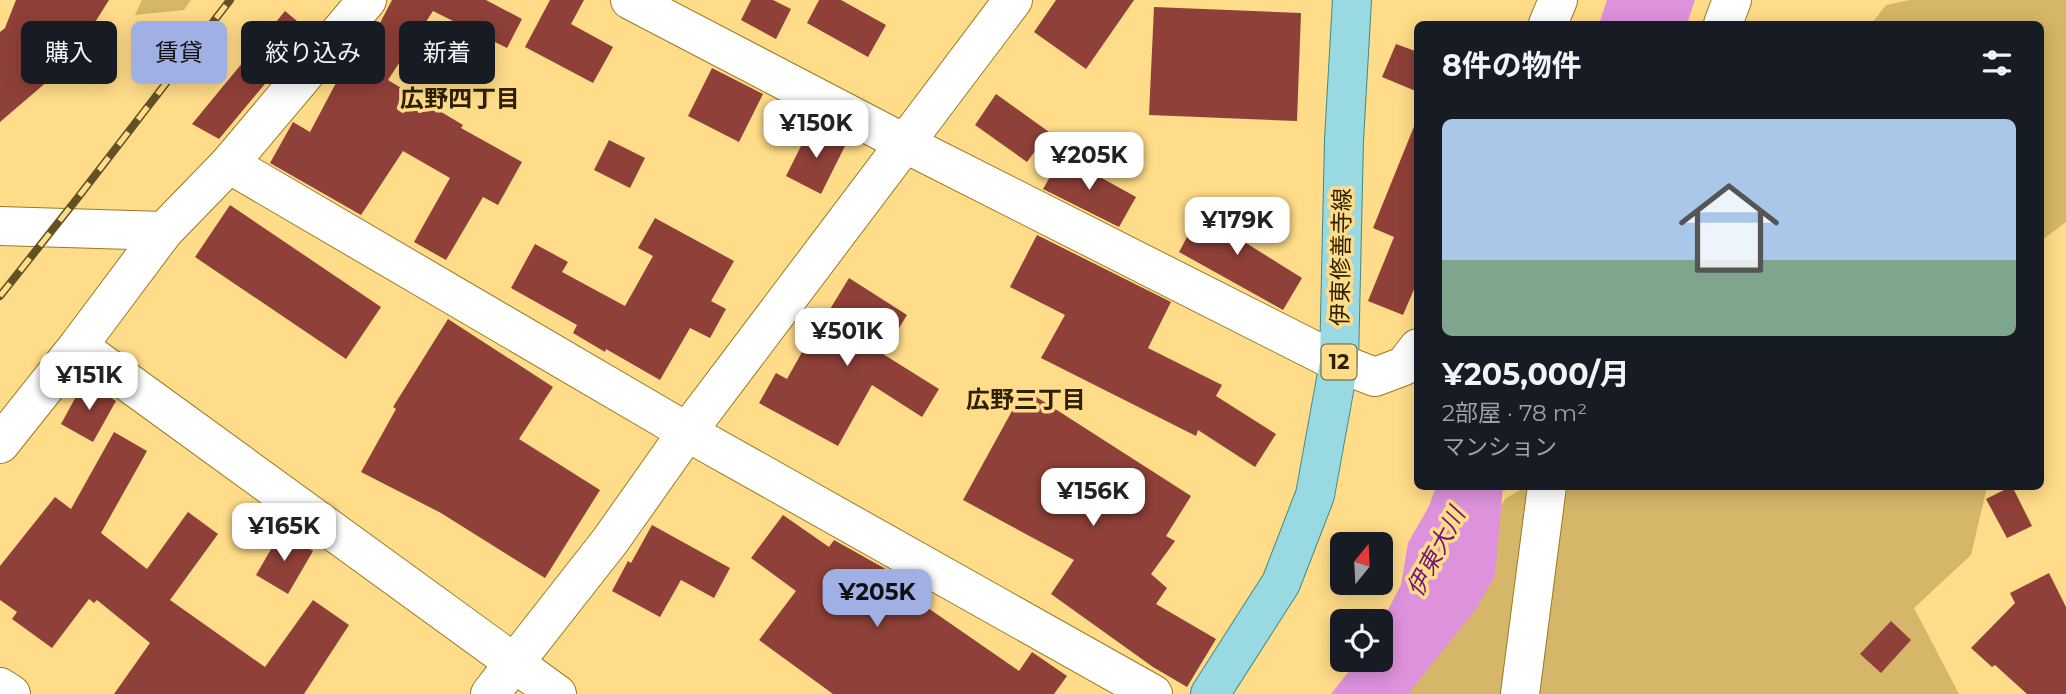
<!DOCTYPE html>
<html lang="ja">
<meta charset="utf-8">
<style>
:root{--surface:#171b24;--page:#20242c;--text:#f1f3f6;--muted:#9ea1a6;--line:#363941;--accent:#a0afe4}
body{margin:0;font-family:Montserrat,"Noto Sans JP",sans-serif;background:var(--page);color:var(--text);height:100vh;display:flex;flex-direction:column;font-size:26px;white-space:nowrap}
*{box-sizing:border-box;margin:0}
p{font-size:23px;color:var(--muted)}
.icon{flex:none;width:38px;height:38px;fill:none;stroke:currentColor;stroke-width:2;stroke-linecap:round;stroke-linejoin:round}
.map{position:relative;flex:1;overflow:hidden}
.side{position:absolute;left:1414px;top:21px;width:630px;height:469px;display:flex;flex-direction:column;background:var(--surface);border-radius:10px;box-shadow:0 4px 18px #0003}
.side>*{flex:none}
.hud{position:absolute;left:21px;top:21px;width:665px;height:63px;display:flex;gap:14px}
.needle{width:46px;rotate:18deg}
.controls{position:absolute;left:1330px;top:532px;display:grid;gap:14px}
.controls a{display:grid;place-items:center;width:63px;height:63px;border-radius:10px;background:var(--surface);box-shadow:0 4px 18px #0003;font-size:35px}
.price{position:absolute;translate:-50% -60px;padding:0 16px;border-radius:14px;background:#fff;color:#222;font-size:23px;line-height:46px;filter:drop-shadow(0 2px 4px #0008)}
.price::after{content:'';position:absolute;left:50%;top:42px;width:21px;height:16px;margin-left:-10px;background:inherit;clip-path:polygon(0 0,100% 0,50% 100%)}
.price.current{background:var(--accent);color:#111}
ul{padding:0;list-style:none}
li{display:grid;align-content:center;gap:14px;height:371px;padding:0 28px}
li+li{border-top:2px solid var(--line)}
li span{display:grid;place-items:center;height:217px;border-radius:10px;color:#555}
li>.icon{margin-inline-start:auto}
span .icon{width:126px;height:126px;fill:#fffc;stroke-width:1}
li b{font-size:30px}
h2{display:flex;justify-content:space-between;align-items:center;height:84px;padding:0 28px;font-size:30px}
.chip{padding:0 24px;border-radius:10px;background:var(--surface);box-shadow:0 4px 18px #0003;font-size:24px;line-height:63px}
.chip.current{background:var(--accent);color:#111}
.map>svg:first-child{display:block}
.green{fill:#d6b668}
.water{fill:#de92dc}
.building{fill:#8f4038}
.lines{fill:none;stroke-linecap:round;stroke-linejoin:round}
.street-casing{stroke:#9a7a21;stroke-width:40}
.secondary-casing{stroke:#9a7a21;stroke-width:40}
.primary-casing{stroke:#468886;stroke-width:40}
.street{stroke:#fff;stroke-width:38}
.secondary{stroke:#fff;stroke-width:38}
.primary{stroke:#98d9e2;stroke-width:38}
.rail-casing{stroke:#635023;stroke-width:8}
.rail{stroke:#ffdc89;stroke-width:5;stroke-dasharray:16;stroke-linecap:butt}
.labels{text-anchor:middle;stroke-width:7;stroke-linejoin:round;paint-order:stroke}
.shield{fill:#ffdc89;stroke:#6d5929;stroke-width:2}
.shield-label{font-size:21px;font-weight:bold;fill:#2f2100}
.street-label{font-size:23px;fill:#2f2100;stroke:#ffdc89}
.neighbourhood-label{font-size:24px;font-weight:bold;fill:#2f2100;stroke:#ffdc89}
.water-label{font-size:24px;font-style:italic;fill:#711672;stroke:#ffdc89}
</style>
<div class="map">
<svg width="2066" height="694" viewBox="0 0 2066 694">
<rect width="100%" height="100%" fill="#ffdc89"/>
<g class="green">
<path d="M142,0H191L184,10L135,15Z"/>
<path d="M1910,0H2066V222L2041,241L2040,24H1871L1886,5Z"/>
<path d="M1525,487H1987L1971,555L1914,608L1959,694H1392L1505,499Z"/>
</g>
<g class="water">
<path d="M1607,0H1695L1687,24H1599Z"/>
<path d="M1436,487H1503L1495,576L1476,609L1408,694H1331L1358,660H1381V623L1401,585L1408,543L1429,506Z"/>
</g>
<g class="building">
<path d="M16,0H109L70,62L0,122V32L5,28Z"/>
<path d="M392,0H486L522,19L507,48L433,11L388,80L463,125L461,128L522,162L498,205L483,197L446,260L414,242L450,178L403,151L361,215L270,163L293,122L310,132L345,66L355,71Z"/>
<path d="M550,0H584L571,24L613,47L593,83L525,47Z"/>
<path d="M751,0H773L791,9L776,39L741,20Z"/>
<path d="M819,0H841L886,25L868,57L807,23Z"/>
<path d="M1056,0H1134L1086,69L1034,32Z"/>
<path d="M1154,7L1301,13L1297,121L1149,115Z"/>
<path d="M285,11L309,31L219,139L192,124Z"/>
<path d="M1396,44L1418,52V92L1382,77Z"/>
<path d="M712,68L763,94L739,142L688,116Z"/>
<path d="M996,94L1049,132L1027,162L975,125Z"/>
<path d="M1415,124L1418,125V280L1403,315L1368,301L1394,237L1373,228Z"/>
<path d="M811,126L846,144L821,194L786,176Z"/>
<path d="M609,140L645,158L630,188L594,170Z"/>
<path d="M1062,156L1136,197L1119,227L1043,189Z"/>
<path d="M1207,200L1239,217L1230,233L1302,278L1283,310L1179,252Z"/>
<path d="M230,205L381,307L346,359L195,257Z"/>
<path d="M655,218L734,261L711,301L726,309L710,338L690,328L660,380L606,349L605,352L573,333L577,325L511,288L535,244L568,262L562,272L625,306L653,256L638,248Z"/>
<path d="M1037,235L1171,302L1148,348L1222,385L1216,396L1276,434L1255,467L1198,430L1196,436L1041,358L1065,315L1010,287Z"/>
<path d="M849,278L907,315L883,354L939,389L922,417L872,385L838,446L759,403L776,373L787,379L821,318L824,319Z"/>
<path d="M448,319L553,387L519,439L600,490L545,578L441,513L361,472L396,409L393,407Z"/>
<path d="M85,380L116,401L93,442L61,424Z"/>
<path d="M1024,389L1191,496L1166,536L1175,541L1151,574L1167,588L1156,604L1216,639L1187,687L1153,667L1051,594L1074,560L963,500Z"/>
<path d="M114,432L147,451L101,533L147,569L188,512L218,534L170,600L265,667L313,600L349,625L304,694H114L150,643L97,600L94,603L89,599L52,648L12,619L17,612L0,600V566L55,497L71,509Z"/>
<path d="M2012,486L2032,526L2007,538L1986,499Z"/>
<path d="M783,515L829,547L834,540L884,568L918,597L915,599L1019,671L1032,652L1067,676L1054,694H833L759,640L796,591L751,558Z"/>
<path d="M652,525L730,568L714,598L681,580L660,617L612,591L628,561L631,563Z"/>
<path d="M281,532L313,551L288,594L256,575Z"/>
<path d="M2049,573L2066,607V694H2027L1995,665L1992,667L1971,648L2015,603L2010,593Z"/>
<path d="M1891,621L1911,640L1881,673L1860,654Z"/>
</g>
<g class="lines">
<defs>
<g id="street">
<path d="M630,0L906,144L1339,363L1375,377L1404,366L1418,348"/>
<path d="M1548,24L1558,0"/>
<path d="M1723,24L1732,0"/>
<path d="M229,164L687,432L1153,694"/>
<path d="M0,226L164,231"/>
<path d="M78,346L557,694"/>
<path d="M0,444L78,346L164,231L229,164L367,0"/>
<path d="M0,687L11,694"/>
<path d="M1520,694L1547,486"/>
</g>
<path id="secondary" d="M490,694L610,541L687,432L1013,0"/>
<path id="primary" d="M1210,694L1281,583L1315,495L1339,363L1344,140L1352,0"/>
</defs>
<use href="#street" class="street-casing"/>
<use href="#secondary" class="secondary-casing"/>
<use href="#primary" class="primary-casing"/>
<use href="#street" class="street"/>
<use href="#secondary" class="secondary"/>
<use href="#primary" class="primary"/>
<defs>
<path id="rail" d="M0,296L76,200L230,0"/>
</defs>
<use href="#rail" class="rail-casing"/>
<use href="#rail" class="rail"/>
</g>
<g class="labels">
<rect class="shield" x="1321.5" y="344.5" width="35" height="35" rx="5"/>
<g class="shield-label">
<text x="1339" y="369">12</text>
</g>
<g class="street-label">
<text transform="translate(1341 257) rotate(-89)" y="8">伊東修善寺線</text>
</g>
<g class="neighbourhood-label">
<text x="460" y="107">広野四丁目</text>
<text x="1026" y="408">広野三丁目</text>
</g>
<g class="water-label">
<text transform="translate(1436 552) rotate(-62)" y="8">伊東大川</text>
</g>
</g>
</svg>
<div class="controls">
<a><svg class="needle" viewBox="-14 -14 28 28"><path d="M0-13l5 13h-10z" fill="#e53935"/><path d="M0 13l5-13h-10z" fill="#9ea1a6"/></svg></a>
<a><svg class="icon" aria-label="locate" viewBox="0 0 24 24"><circle cx="12" cy="12" r="6"/><path d="M12 2v4M12 18v4M2 12h4M18 12h4"/></svg></a>
</div>
<b class="price" style="left:816px;top:160px">¥150K</b>
<b class="price" style="left:1089px;top:192px">¥205K</b>
<b class="price" style="left:1237px;top:257px">¥179K</b>
<b class="price" style="left:847px;top:368px">¥501K</b>
<b class="price" style="left:89px;top:412px">¥151K</b>
<b class="price" style="left:1093px;top:528px">¥156K</b>
<b class="price" style="left:284px;top:563px">¥165K</b>
<b class="price current" style="left:877px;top:629px">¥205K</b>
<div class="hud">
<a class="chip">購入</a>
<a class="chip current">賃貸</a>
<a class="chip">絞り込み</a>
<a class="chip">新着</a>
</div>
<section class="side">
<h2>8件の物件<svg class="icon" aria-label="filters" viewBox="0 0 24 24"><path d="M4 7h16M4 17h16"/><circle cx="9" cy="7" r="2"/><circle cx="15" cy="17" r="2"/></svg></h2>
<ul>
<li><span style="background:linear-gradient(#a9c7e8 65%,#7fa58c 0)"><svg class="icon" aria-label="home" viewBox="0 0 24 24"><path d="M3 11l9-7 9 7M6 9v11h12V9"/></svg></span><div><b>¥205,000/月</b><p>2部屋 · 78 m²</p><p>マンション</p></div></li>
</ul>
</section>
</div>
